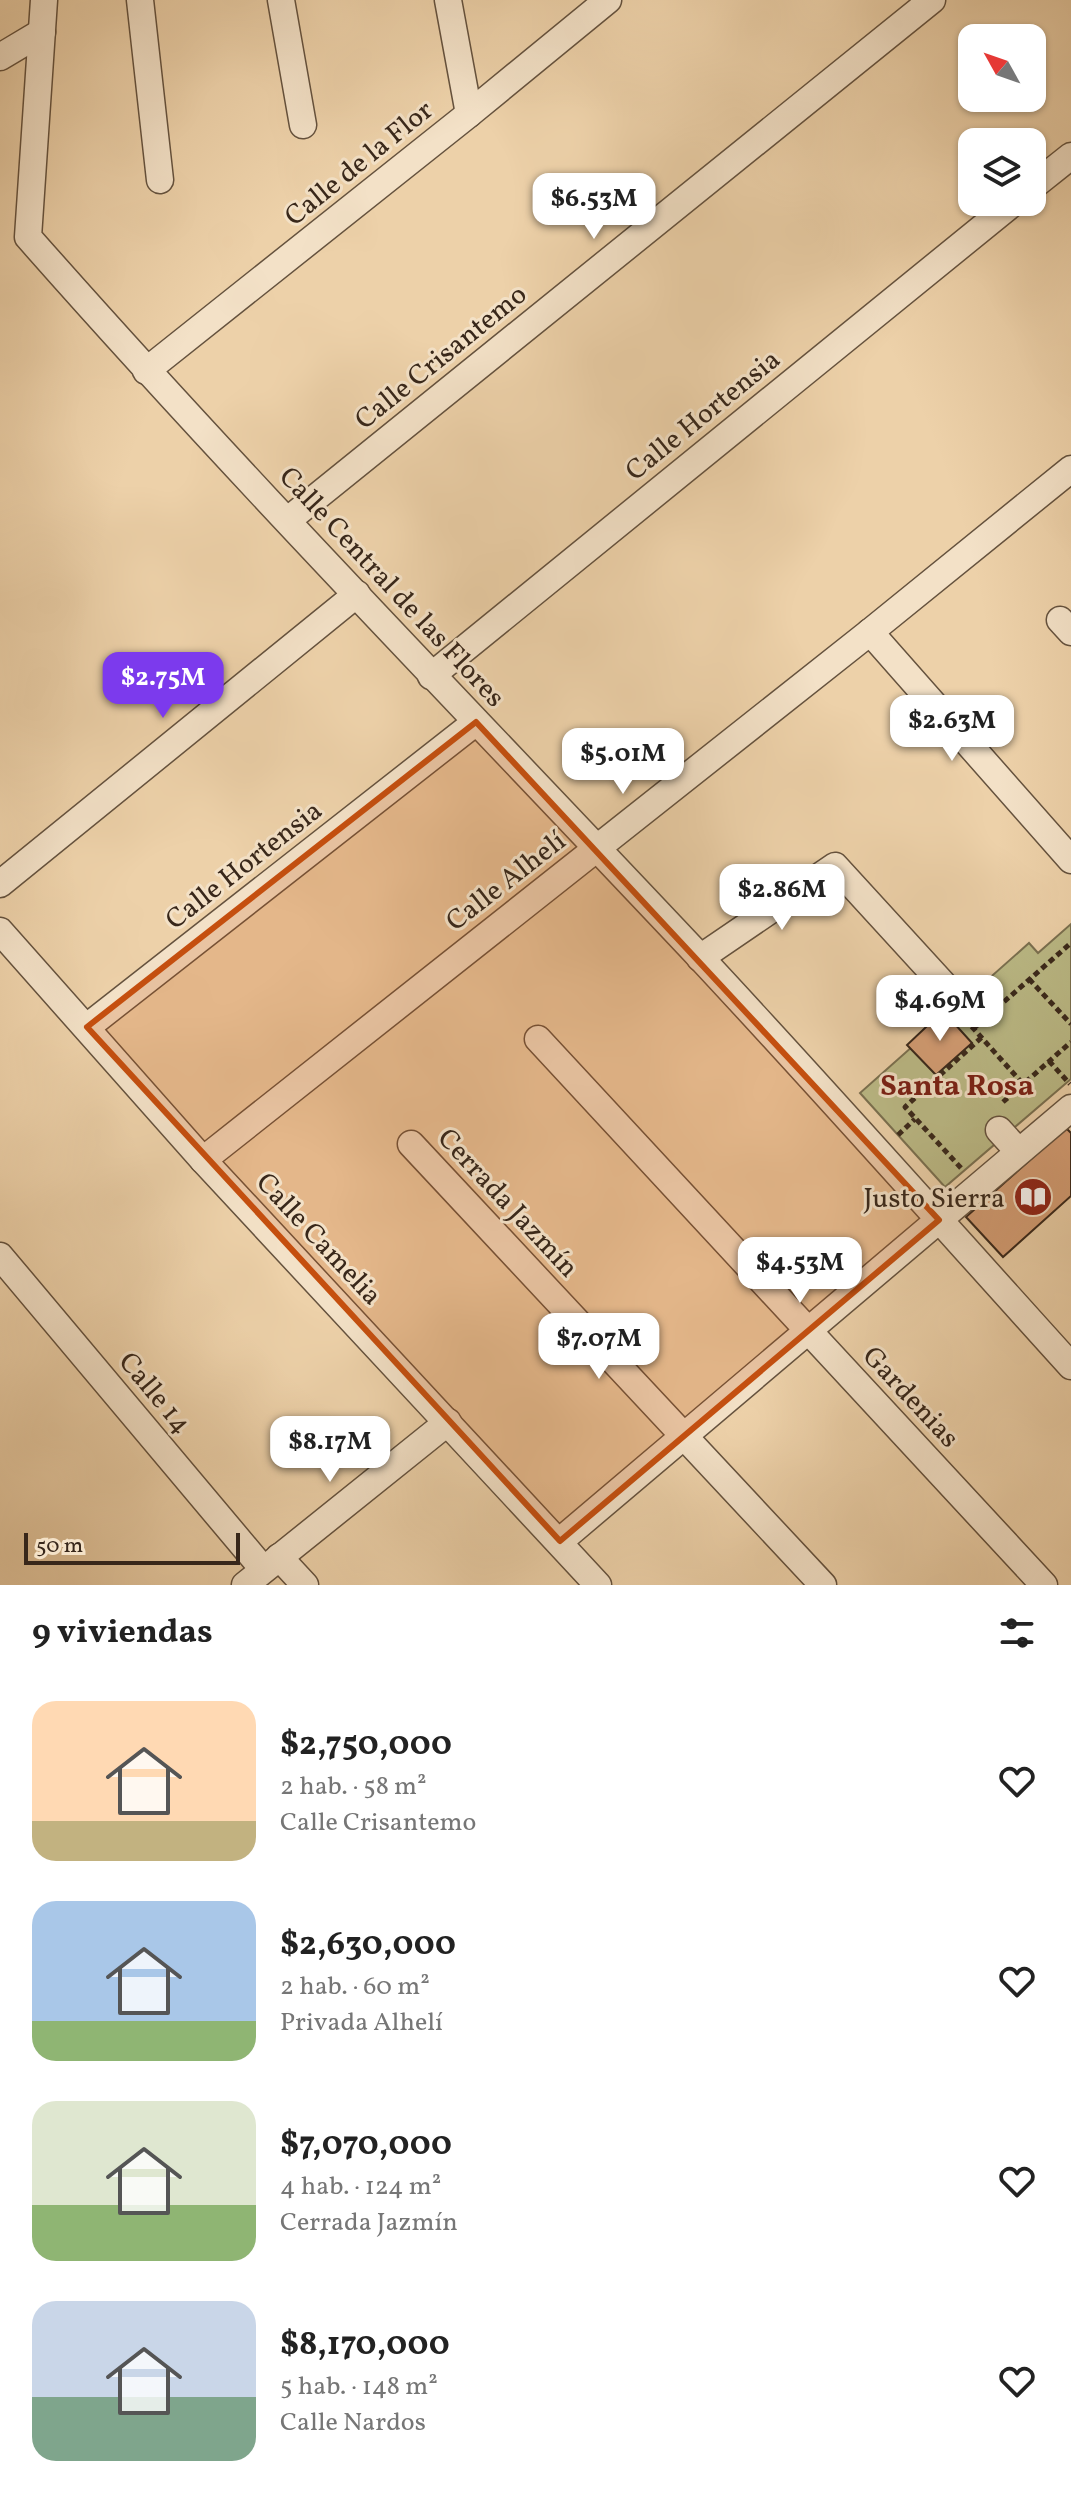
<!DOCTYPE html>
<html lang="es">
<meta charset="utf-8">
<style>
:root{--surface:#fff;--page:#f6f6f6;--text:#222;--muted:#767676;--accent:#7c3aed}
body{margin:0;font-family:Vollkorn,serif;background:var(--page);color:var(--text);height:100vh;display:flex;flex-direction:column;font-size:30px;white-space:nowrap}
*{box-sizing:border-box;margin:0}
p{font-size:26px;color:var(--muted)}
.icon{flex:none;width:44px;height:44px;fill:none;stroke:currentColor;stroke-width:2;stroke-linecap:round;stroke-linejoin:round}
.map{position:relative;height:1585px;overflow:hidden}
.sheet{display:flex;flex-direction:column;background:var(--surface);flex:1}
.sheet>*{flex:none}
.needle{width:52px;rotate:310deg}
.buttons{position:absolute;left:958px;top:24px;display:grid;gap:16px}
.buttons a{display:grid;place-items:center;width:88px;height:88px;border-radius:16px;background:var(--surface);box-shadow:0 2px 6px #0004;font-size:40px}
.scale{position:absolute;left:24px;bottom:20px;width:216px;box-sizing:border-box;padding-left:8px;border:4px solid #38271a;border-top:0;font-size:22px;line-height:28px;white-space:nowrap;color:#38271a;-webkit-text-stroke:6px #f3e1c7;paint-order:stroke}
.price{position:absolute;translate:-50% -68px;padding:0 18px;border-radius:16px;background:#fff;color:#222;font-size:26px;line-height:52px;filter:drop-shadow(0 2px 4px #0008)}
.price::after{content:'';position:absolute;left:50%;top:48px;width:24px;height:18px;margin-left:-12px;background:inherit;clip-path:polygon(0 0,100% 0,50% 100%)}
.price.active{background:var(--accent);color:#fff}
ul{padding:0;list-style:none}
li{display:flex;align-items:center;gap:24px;height:200px;padding:0 32px}
li span{display:grid;place-items:center;flex:none;width:224px;height:160px;border-radius:24px;color:#555}
li>.icon{margin-inline-start:auto}
span .icon{width:96px;height:96px;fill:#fffc;stroke-width:1}
li b{font-size:34px}
h2{display:flex;justify-content:space-between;align-items:center;height:96px;padding:0 32px;font-size:34px}
.map>svg:first-child{display:block}
.green{fill:#bbba86;stroke:#7a7050;stroke-width:2}
.building{fill:#d59e75;stroke:#38271a;stroke-width:2}
.lines{fill:none;stroke-linecap:round;stroke-linejoin:round}
.minor-casing{stroke:#65523e;stroke-width:29}
.path{stroke:#38271a;stroke-width:5;stroke-dasharray:6 4;stroke-linecap:butt}
.minor{stroke:#f3e1c7;stroke-width:26}
.marked{fill:#c54f0f;fill-opacity:0.2;stroke:#c54f0f;stroke-width:6;stroke-linejoin:round}
.labels{text-anchor:middle;stroke-width:6;stroke-linejoin:round;paint-order:stroke}
.street-label{font-size:28px;fill:#38271a;stroke:#f3e1c7}
.poi-label{font-size:28px;fill:#38271a;stroke:#f3e1c7;text-anchor:end}
.neighbourhood-label{font-size:30px;font-weight:bold;fill:#7a1f14;stroke:#f3e1c7}
</style>
<div class="map">
<svg width="1071" height="1585" viewBox="0 0 1071 1585">
<rect width="100%" height="100%" fill="#edd1a9"/>
<filter id="stains"><feTurbulence type="fractalNoise" baseFrequency=".0025" numOctaves="4"/><feColorMatrix values="0 0 0 0 .2 0 0 0 0 .09 0 0 0 0 .02 0 0 0 .5 -.17"/></filter>
<radialGradient id="worn" r=".72"><stop offset=".6" stop-color="#630" stop-opacity="0"/><stop offset="1" stop-color="#630" stop-opacity=".3"/></radialGradient>
<path class="green" d="M1071,924V1079L945,1187L860,1093L1029,943L1038,953Z"/>
<g class="building">
<path d="M943,1011L972,1043L936,1075L907,1045Z"/>
<path d="M1066,1128L1071,1133V1196L1003,1257L966,1217Z"/>
</g>
<g class="lines">
<defs>
<g id="minor">
<path d="M44,0L28,237C244,482 473,716 697,954C824,1090 947,1229 1071,1366"/>
<path d="M140,0L160,180"/>
<path d="M281,0L303,125"/>
<path d="M448,0L469,114"/>
<path d="M0,57L42,32"/>
<path d="M1032,187L1071,156"/>
<path d="M146,371L469,114L608,0"/>
<path d="M288,520L932,0"/>
<path d="M1060,620L1071,632"/>
<path d="M870,632L1071,860"/>
<path d="M431,676L1014,202"/>
<path d="M0,884L357,594"/>
<path d="M0,931L203,1160L598,1585"/>
<path d="M700,958L835,866L954,996"/>
<path d="M87,1027L476,722"/>
<path d="M538,1039L1044,1585"/>
<path d="M999,1130L1018,1151"/>
<path d="M411,1144L823,1585"/>
<path d="M203,1160L870,632L1071,469"/>
<path d="M0,1256L263,1569"/>
<path d="M560,1541L1071,1108"/>
<path d="M279,1557L305,1585"/>
<path d="M245,1585L448,1422"/>
</g>
</defs>
<use href="#minor" class="minor-casing"/>
<g class="path">
<path d="M1029,979L1071,1024"/>
<path d="M965,1019L1023,1084"/>
<path d="M974,1028L1071,943"/>
<path d="M1049,1061L1070,1084"/>
<path d="M1003,1102L1071,1042"/>
<path d="M898,1135L915,1119"/>
<path d="M961,1168L905,1107L982,1037"/>
</g>
<use href="#minor" class="minor"/>
</g>
<path class="marked" d="M476,722L939,1220L560,1541L87,1027Z"/>
<defs>
<symbol id="library-disc" viewBox="-11 -11 22 22"><circle r="9.5" fill="#8f2418" stroke="#f3e1c7"/><path d="M-6-4Q-3-5.5-.7-3.5V5Q-3 3-6 4ZM6-4Q3-5.5 .7-3.5V5Q3 3 6 4Z" fill="#fff"/></symbol>
</defs>
<g fill-rule="evenodd">
<use href="#library-disc" x="1011" y="1175" width="44" height="44"/>
</g>
<g class="labels">
<g class="street-label">
<text transform="translate(358 162) rotate(-39)" y="10">Calle de la Flor</text>
<text transform="translate(440 356) rotate(-39)" y="10">Calle Crisantemo</text>
<text transform="translate(702 414) rotate(-39)" y="10">Calle Hortensia</text>
<text transform="translate(393 586) rotate(47)" y="10">Calle Central de las Flores</text>
<text transform="translate(243 864) rotate(-38)" y="10">Calle Hortensia</text>
<text transform="translate(505 880) rotate(-38)" y="10">Calle Alhelí</text>
<text transform="translate(509 1202) rotate(47)" y="10">Cerrada Jazmín</text>
<text transform="translate(320 1238) rotate(47)" y="10">Calle Camelia</text>
<text transform="translate(156 1392) rotate(50)" y="10">Calle 14</text>
<text transform="translate(912 1396) rotate(47)" y="10">Gardenias</text>
</g>
<g class="poi-label">
<text x="1005" y="1207">Justo Sierra</text>
</g>
<g class="neighbourhood-label">
<text x="957" y="1095">Santa Rosa</text>
</g>
</g>
<rect width="100%" height="100%" filter="url(#stains)"/>
<rect width="100%" height="100%" fill="url(#worn)"/>
</svg>
<div class="buttons">
<a><svg class="needle" viewBox="-14 -14 28 28"><path d="M0-13l5 13h-10z" fill="#e53935"/><path d="M0 13l5-13h-10z" fill="#767676"/></svg></a>
<a><svg class="icon" aria-label="layers" viewBox="0 0 24 24"><path d="M12 4l9 5-9 5-9-5zM3 14l9 5 9-5"/></svg></a>
</div>
<div class="scale">50 m</div>
<b class="price" style="left:594px;top:241px">$6.53M</b>
<b class="price active" style="left:163px;top:720px">$2.75M</b>
<b class="price" style="left:952px;top:763px">$2.63M</b>
<b class="price" style="left:623px;top:796px">$5.01M</b>
<b class="price" style="left:782px;top:932px">$2.86M</b>
<b class="price" style="left:940px;top:1043px">$4.69M</b>
<b class="price" style="left:800px;top:1305px">$4.53M</b>
<b class="price" style="left:599px;top:1381px">$7.07M</b>
<b class="price" style="left:330px;top:1484px">$8.17M</b>
</div>
<section class="sheet">
<h2>9 viviendas<svg class="icon" aria-label="filters" viewBox="0 0 24 24"><path d="M4 7h16M4 17h16"/><circle cx="9" cy="7" r="2"/><circle cx="15" cy="17" r="2"/></svg></h2>
<ul>
<li><span style="background:linear-gradient(#ffd9b3 75%,#c2b280 0)"><svg class="icon" aria-label="home" viewBox="0 0 24 24"><path d="M3 11l9-7 9 7M6 9v11h12V9"/></svg></span><div><b>$2,750,000</b><p>2 hab. · 58 m²</p><p>Calle Crisantemo</p></div><svg class="icon" aria-label="heart" viewBox="0 0 24 24"><path d="M12 20l-8-8c-3-5 5-10 8-4 3-6 11-1 8 4z"/></svg></li>
<li><span style="background:linear-gradient(#a9c7e8 75%,#8fb573 0)"><svg class="icon" aria-label="home" viewBox="0 0 24 24"><path d="M3 11l9-7 9 7M6 9v11h12V9"/></svg></span><div><b>$2,630,000</b><p>2 hab. · 60 m²</p><p>Privada Alhelí</p></div><svg class="icon" aria-label="heart" viewBox="0 0 24 24"><path d="M12 20l-8-8c-3-5 5-10 8-4 3-6 11-1 8 4z"/></svg></li>
<li><span style="background:linear-gradient(#dfe7d0 65%,#8fb573 0)"><svg class="icon" aria-label="home" viewBox="0 0 24 24"><path d="M3 11l9-7 9 7M6 9v11h12V9"/></svg></span><div><b>$7,070,000</b><p>4 hab. · 124 m²</p><p>Cerrada Jazmín</p></div><svg class="icon" aria-label="heart" viewBox="0 0 24 24"><path d="M12 20l-8-8c-3-5 5-10 8-4 3-6 11-1 8 4z"/></svg></li>
<li><span style="background:linear-gradient(#c9d6e8 60%,#7fa58c 0)"><svg class="icon" aria-label="home" viewBox="0 0 24 24"><path d="M3 11l9-7 9 7M6 9v11h12V9"/></svg></span><div><b>$8,170,000</b><p>5 hab. · 148 m²</p><p>Calle Nardos</p></div><svg class="icon" aria-label="heart" viewBox="0 0 24 24"><path d="M12 20l-8-8c-3-5 5-10 8-4 3-6 11-1 8 4z"/></svg></li>
</ul>
</section>
